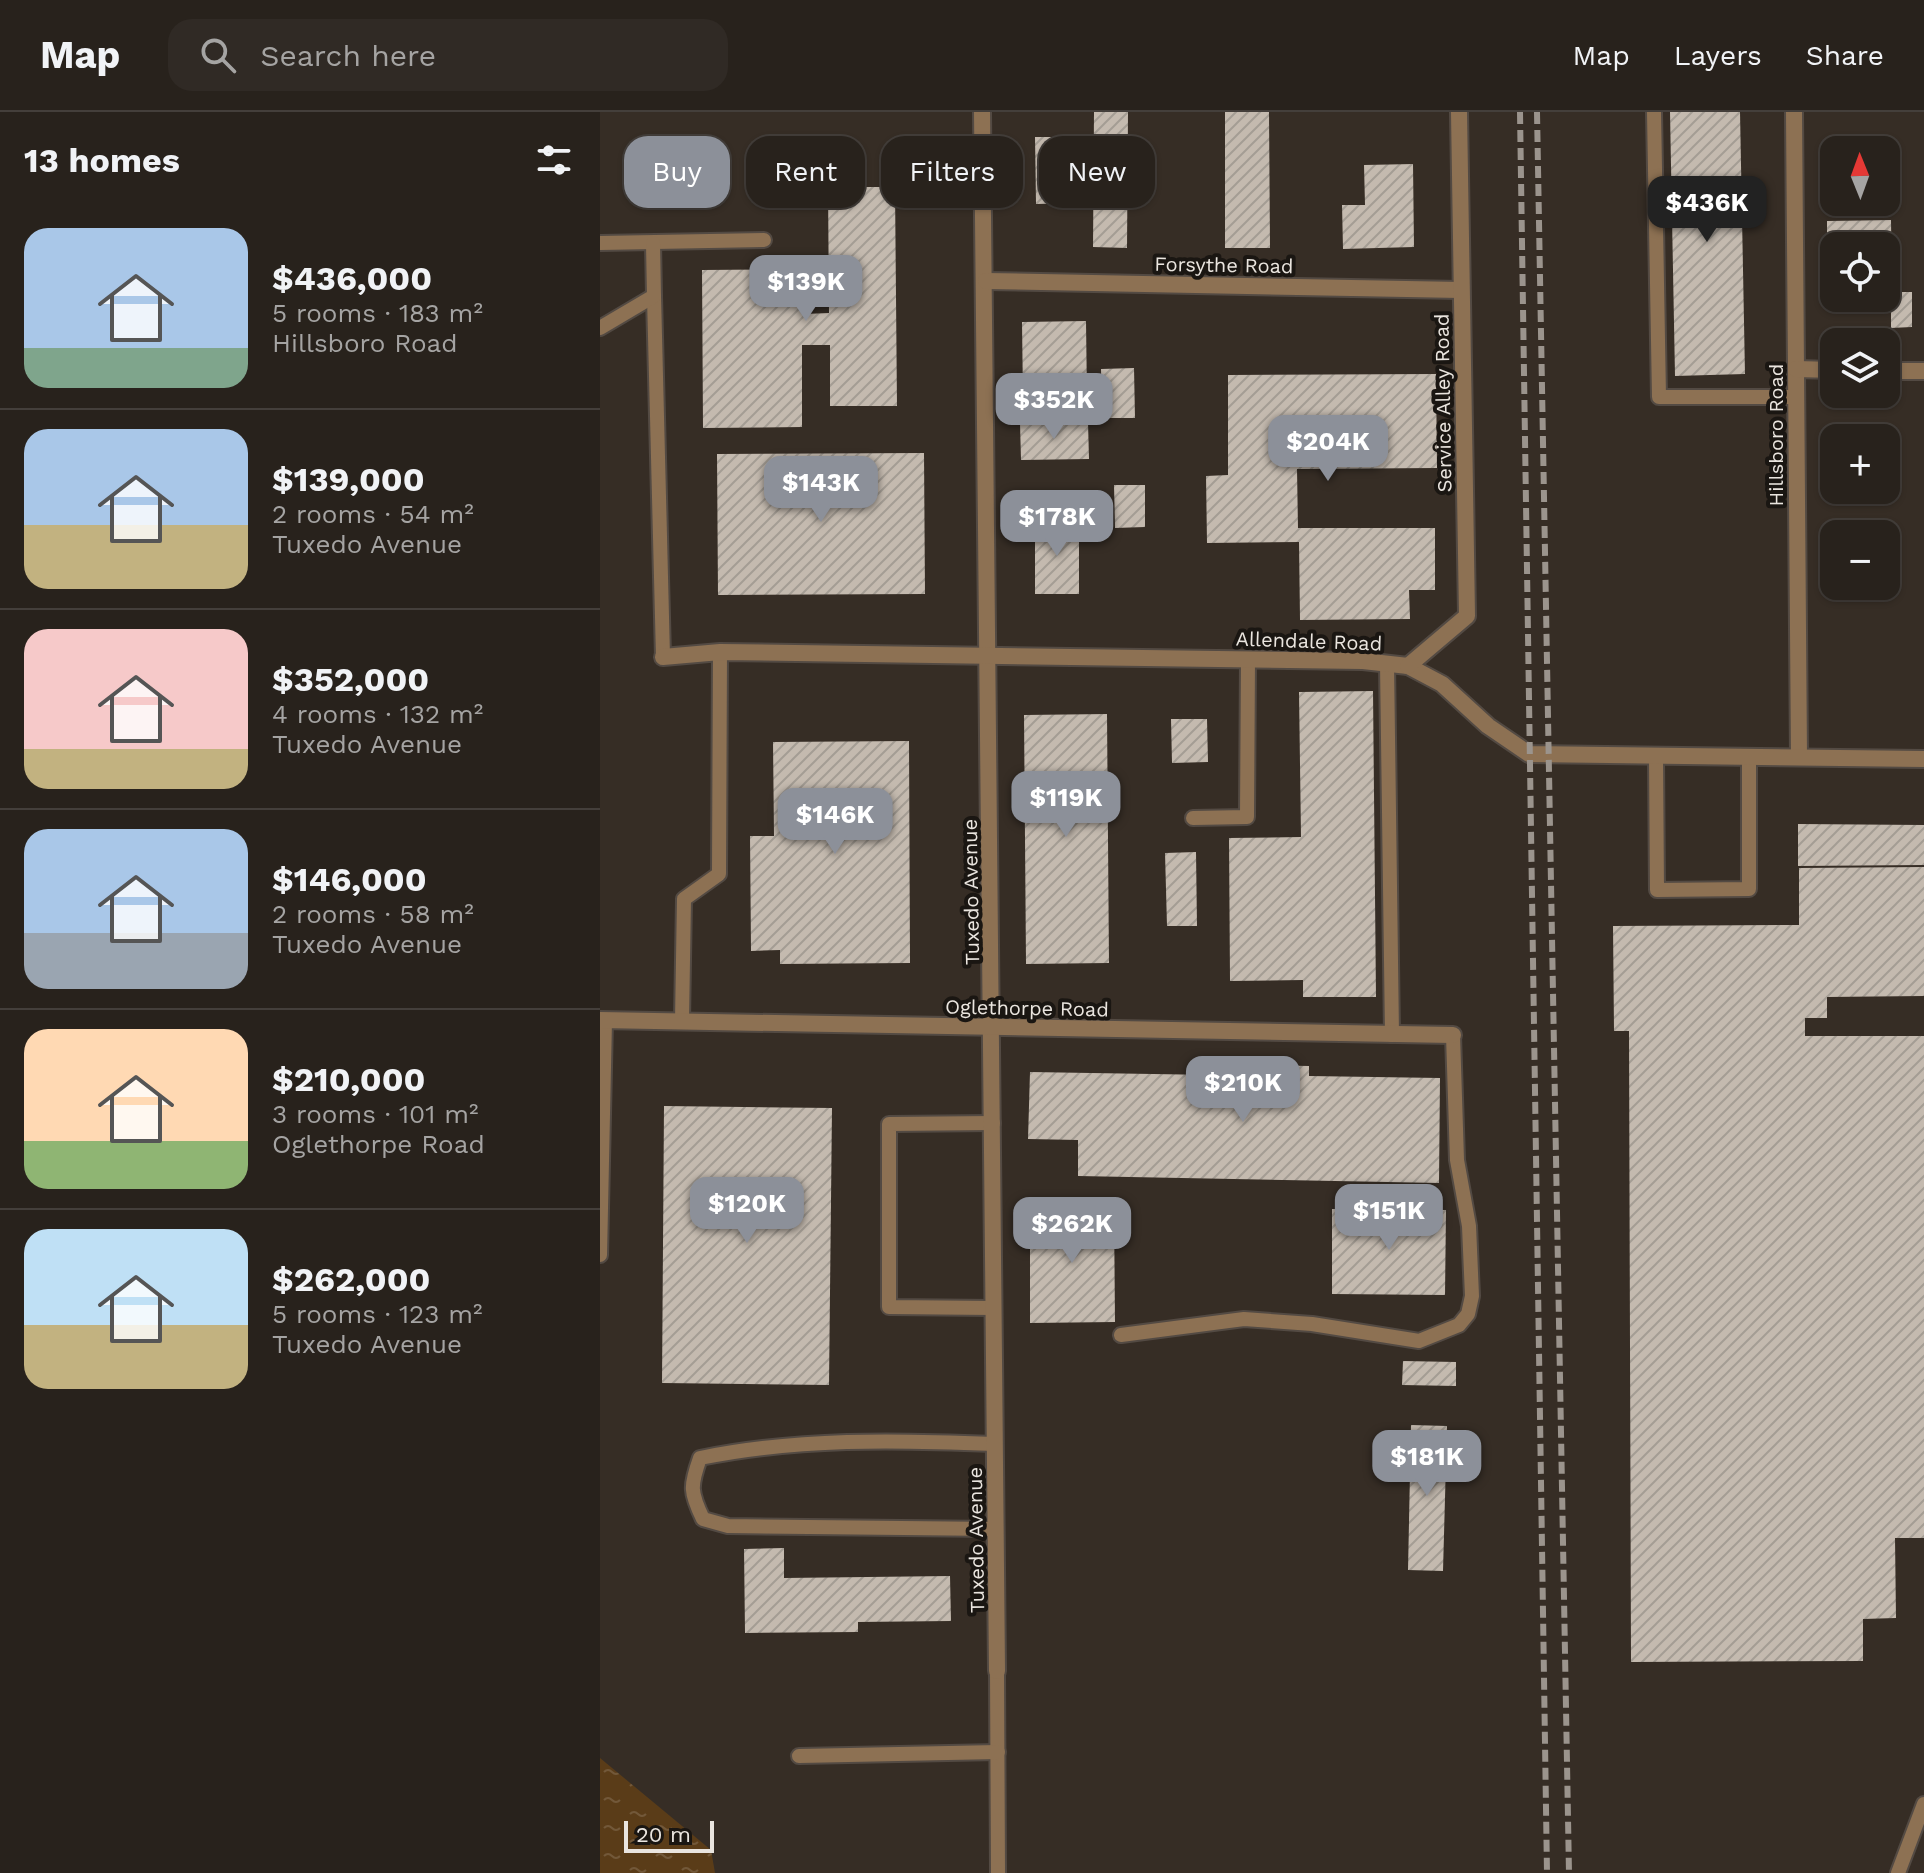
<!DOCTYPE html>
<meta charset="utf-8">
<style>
:root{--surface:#28221c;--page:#302a25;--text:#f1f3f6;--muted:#a5a4a3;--line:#443f3b;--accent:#8c9099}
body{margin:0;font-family:"Work Sans",sans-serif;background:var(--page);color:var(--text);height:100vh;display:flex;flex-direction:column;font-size:30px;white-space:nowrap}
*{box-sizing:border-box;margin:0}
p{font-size:26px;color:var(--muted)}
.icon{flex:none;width:44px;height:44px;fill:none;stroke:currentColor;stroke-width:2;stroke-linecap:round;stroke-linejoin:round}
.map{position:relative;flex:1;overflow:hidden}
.drawer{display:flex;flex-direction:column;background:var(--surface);width:600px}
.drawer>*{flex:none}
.banner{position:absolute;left:24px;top:24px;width:760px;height:72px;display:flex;gap:16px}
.needle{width:52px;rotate:359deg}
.fabs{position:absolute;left:1220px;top:24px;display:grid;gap:16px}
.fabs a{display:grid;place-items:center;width:80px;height:80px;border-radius:16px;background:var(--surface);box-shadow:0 2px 6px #0004,0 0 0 2px var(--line);font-size:40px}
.scale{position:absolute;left:24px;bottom:20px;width:90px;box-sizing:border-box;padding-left:8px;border:4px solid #eae5df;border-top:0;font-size:22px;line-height:28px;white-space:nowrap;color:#eae5df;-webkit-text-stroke:6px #1a1612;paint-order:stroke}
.price{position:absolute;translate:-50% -68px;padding:0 18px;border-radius:16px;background:var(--accent);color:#fff;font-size:26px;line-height:52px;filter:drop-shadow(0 2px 4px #0008)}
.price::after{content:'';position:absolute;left:50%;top:48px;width:24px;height:18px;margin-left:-12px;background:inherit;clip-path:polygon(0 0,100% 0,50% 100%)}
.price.current{background:#222;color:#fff}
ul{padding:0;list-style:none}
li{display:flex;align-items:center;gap:24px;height:200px;padding:0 24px}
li+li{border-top:2px solid var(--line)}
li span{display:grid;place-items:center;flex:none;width:224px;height:160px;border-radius:24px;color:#555}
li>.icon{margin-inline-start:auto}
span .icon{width:96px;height:96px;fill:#fffc;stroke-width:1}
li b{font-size:34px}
h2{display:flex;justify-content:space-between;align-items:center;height:96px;padding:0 24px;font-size:34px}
.chip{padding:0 28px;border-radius:24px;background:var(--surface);box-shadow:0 2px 6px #0004,0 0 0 2px var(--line);font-size:28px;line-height:72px}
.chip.current{background:var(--accent);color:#fff}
header{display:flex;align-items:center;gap:48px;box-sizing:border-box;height:112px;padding:0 40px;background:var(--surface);border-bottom:2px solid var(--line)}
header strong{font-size:38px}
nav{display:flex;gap:44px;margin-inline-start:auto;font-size:28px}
.search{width:560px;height:72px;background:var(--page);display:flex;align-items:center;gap:20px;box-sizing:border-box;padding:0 28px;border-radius:24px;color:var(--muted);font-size:30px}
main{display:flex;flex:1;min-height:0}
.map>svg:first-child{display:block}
.water{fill:url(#water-ripples)}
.building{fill:url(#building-hatch);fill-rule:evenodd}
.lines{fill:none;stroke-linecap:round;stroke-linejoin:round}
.service-casing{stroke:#534a43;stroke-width:18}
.minor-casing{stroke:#534a43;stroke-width:20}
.service{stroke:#8d7153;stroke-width:14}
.minor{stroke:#8d7153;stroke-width:16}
.rail{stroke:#9b948d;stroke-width:6;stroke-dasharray:12 6;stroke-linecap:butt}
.labels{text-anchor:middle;stroke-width:8;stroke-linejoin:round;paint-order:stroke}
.street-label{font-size:20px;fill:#eae5df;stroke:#1a1612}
</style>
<header>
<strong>Map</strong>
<div class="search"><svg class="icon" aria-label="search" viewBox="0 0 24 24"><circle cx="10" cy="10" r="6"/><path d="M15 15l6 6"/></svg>Search here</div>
<nav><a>Map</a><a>Layers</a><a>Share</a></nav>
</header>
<main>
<section class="drawer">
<h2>13 homes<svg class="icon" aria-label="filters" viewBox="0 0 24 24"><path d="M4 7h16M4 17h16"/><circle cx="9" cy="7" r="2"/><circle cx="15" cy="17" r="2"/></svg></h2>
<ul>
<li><span style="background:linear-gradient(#a9c7e8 75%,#7fa58c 0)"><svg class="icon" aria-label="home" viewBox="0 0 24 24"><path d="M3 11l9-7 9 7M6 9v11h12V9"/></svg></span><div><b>$436,000</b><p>5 rooms · 183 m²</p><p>Hillsboro Road</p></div></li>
<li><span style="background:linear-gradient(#a9c7e8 60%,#c2b280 0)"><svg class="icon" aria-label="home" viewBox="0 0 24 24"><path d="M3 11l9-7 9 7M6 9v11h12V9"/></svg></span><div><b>$139,000</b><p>2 rooms · 54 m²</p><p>Tuxedo Avenue</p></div></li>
<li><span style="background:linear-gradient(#f6c9c9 75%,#c2b280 0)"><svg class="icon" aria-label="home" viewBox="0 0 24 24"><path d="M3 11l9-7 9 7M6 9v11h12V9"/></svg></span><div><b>$352,000</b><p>4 rooms · 132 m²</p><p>Tuxedo Avenue</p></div></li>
<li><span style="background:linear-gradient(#a9c7e8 65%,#9aa5b1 0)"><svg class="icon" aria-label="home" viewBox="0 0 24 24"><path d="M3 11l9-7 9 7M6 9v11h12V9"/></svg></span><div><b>$146,000</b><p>2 rooms · 58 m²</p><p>Tuxedo Avenue</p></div></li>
<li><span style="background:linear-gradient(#ffd9b3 70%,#8fb573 0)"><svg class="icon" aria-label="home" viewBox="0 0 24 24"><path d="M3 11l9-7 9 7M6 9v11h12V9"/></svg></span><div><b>$210,000</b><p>3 rooms · 101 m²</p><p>Oglethorpe Road</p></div></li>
<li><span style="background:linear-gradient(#bfe0f5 60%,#c2b280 0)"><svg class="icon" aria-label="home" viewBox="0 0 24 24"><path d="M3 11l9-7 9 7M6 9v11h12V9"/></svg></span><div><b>$262,000</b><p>5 rooms · 123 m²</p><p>Tuxedo Avenue</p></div></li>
</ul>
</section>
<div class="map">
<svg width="1324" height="1761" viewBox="0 0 1324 1761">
<defs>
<pattern id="water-ripples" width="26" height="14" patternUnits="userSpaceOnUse" patternTransform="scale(2)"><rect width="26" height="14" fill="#5a3c18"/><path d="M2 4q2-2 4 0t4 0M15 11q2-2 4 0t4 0" fill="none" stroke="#725839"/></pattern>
<pattern id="building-hatch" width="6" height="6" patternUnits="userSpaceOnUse" patternTransform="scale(2)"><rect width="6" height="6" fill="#c4baaf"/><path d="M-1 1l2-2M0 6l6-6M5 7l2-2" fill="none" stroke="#a49d94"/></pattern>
</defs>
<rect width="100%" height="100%" fill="#362d25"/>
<path class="water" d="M0,1646L111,1738L115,1761H0Z"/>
<g class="building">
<path d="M494,0H528L527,136L493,135Z"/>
<path d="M625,0H669L670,136H625Z"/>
<path d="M1070,0H1140L1145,262L1075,264Z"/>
<path d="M435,25H477L478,91L436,92Z"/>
<path d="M813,52L814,135L743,137L742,93H765L764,53Z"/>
<path d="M228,75H295L297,294H230V233H202V315L103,316L102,158L219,157L220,185H204V202L229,201Z"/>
<path d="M1291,108L1292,180H1312V215L1291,216V194H1227V109ZM1234,134H1286V186H1234Z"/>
<path d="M486,209L487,286L423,287L422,210Z"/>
<path d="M534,256L535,306H502L501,257Z"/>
<path d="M836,262L837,356L697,357L698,416H835V478H809L810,507L700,508L699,430L607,431L606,364L628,363V263Z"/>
<path d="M488,310L489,347L421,348L420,311Z"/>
<path d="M324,341L325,482L118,483L117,342Z"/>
<path d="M514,373H545V415L515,416Z"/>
<path d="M435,410L479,411V482H435Z"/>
<path d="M773,579L776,885H703V868L630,869L629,726L701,725L699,580Z"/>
<path d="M507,602L509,851L426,852L424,603Z"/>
<path d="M571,607H607L608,650L572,651Z"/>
<path d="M309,629L310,851L180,852V838L151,839L150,724H174L173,630Z"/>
<path d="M1198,712L1324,713V753L1198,754Z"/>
<path d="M596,740L597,814H567L565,741Z"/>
<path d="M1324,755V884L1227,885V906H1205V924H1324V1426H1295L1296,1506L1263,1507V1549L1031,1550L1029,919H1014L1013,814L1199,813V756Z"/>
<path d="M615,952L709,954V964L840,966L839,1071L478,1064V1028L428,1027L430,960L614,963Z"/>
<path d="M64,994L232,996L229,1273L62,1271Z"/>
<path d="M514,1094L515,1210L430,1211V1095Z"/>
<path d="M732,1097L846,1098L845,1183L732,1182Z"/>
<path d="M803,1249L856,1250V1274L802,1273Z"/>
<path d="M811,1313L847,1314L843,1459L808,1458Z"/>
<path d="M184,1436V1466L350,1464L351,1509L258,1510V1520L145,1521L144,1437Z"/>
</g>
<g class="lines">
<defs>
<g id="service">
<path d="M1054,0L1059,285H1196"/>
<path d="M0,131L164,128"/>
<path d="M54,184L63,545"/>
<path d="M0,216L54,184L53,131"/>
<path d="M787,551L792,923"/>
<path d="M1056,645L1057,778L1149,777V645"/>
<path d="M593,706L647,705L648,547"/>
<path d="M82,909L84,787L119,762L120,540"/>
<path d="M393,1011L289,1012V1195L394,1196"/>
<path d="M0,1143L5,908"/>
<path d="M521,1223L644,1207L712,1212L819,1229L859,1213L868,1202L872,1184L869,1114L857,1048L853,923"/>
<path d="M395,1332C296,1328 197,1326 100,1346C90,1374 90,1380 103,1407L128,1414L396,1417"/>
<path d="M397,1559L398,1761"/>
<path d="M199,1644L398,1640"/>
<path d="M1298,1761L1324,1692"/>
</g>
<g id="minor">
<path d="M382,0L397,1559"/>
<path d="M1194,0L1199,645"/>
<path d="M386,169L861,178"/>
<path d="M1196,257L1234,258"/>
<path d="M1286,259H1324"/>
<path d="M63,545L120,540L763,549L808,554L842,572L888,614L929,642L1324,647"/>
<path d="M808,554L867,504L859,0"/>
<path d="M0,908L853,923"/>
</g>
</defs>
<use href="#service" class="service-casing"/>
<use href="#minor" class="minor-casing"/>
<use href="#service" class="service"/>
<use href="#minor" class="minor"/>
<g class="rail">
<path d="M920,0L947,1761"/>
<path d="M937,0L969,1761"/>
</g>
</g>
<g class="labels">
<g class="street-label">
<text transform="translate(624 153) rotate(1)" y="7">Forsythe Road</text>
<text transform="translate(843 291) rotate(-91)" y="7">Service Alley Road</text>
<text transform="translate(1176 323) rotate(-90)" y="7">Hillsboro Road</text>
<text transform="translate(709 529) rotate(2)" y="7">Allendale Road</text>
<text transform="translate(371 780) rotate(-91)" y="7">Tuxedo Avenue</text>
<text transform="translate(427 896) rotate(1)" y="7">Oglethorpe Road</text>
<text transform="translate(376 1428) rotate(-91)" y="7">Tuxedo Avenue</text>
</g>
</g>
</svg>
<div class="fabs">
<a><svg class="needle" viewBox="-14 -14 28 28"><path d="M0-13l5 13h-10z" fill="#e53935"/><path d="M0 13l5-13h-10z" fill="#a5a4a3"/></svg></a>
<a><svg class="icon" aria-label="locate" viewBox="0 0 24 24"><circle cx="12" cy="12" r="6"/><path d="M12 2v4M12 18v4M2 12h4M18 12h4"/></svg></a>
<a><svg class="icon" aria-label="layers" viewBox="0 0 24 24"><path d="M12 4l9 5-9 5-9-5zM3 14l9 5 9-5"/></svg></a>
<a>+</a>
<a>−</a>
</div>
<div class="scale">20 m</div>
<b class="price current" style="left:1107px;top:132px">$436K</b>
<b class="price" style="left:206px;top:211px">$139K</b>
<b class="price" style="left:454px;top:329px">$352K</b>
<b class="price" style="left:728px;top:371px">$204K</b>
<b class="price" style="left:221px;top:412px">$143K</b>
<b class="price" style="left:457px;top:446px">$178K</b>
<b class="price" style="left:466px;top:727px">$119K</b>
<b class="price" style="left:235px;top:744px">$146K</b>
<b class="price" style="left:643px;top:1012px">$210K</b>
<b class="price" style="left:147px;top:1133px">$120K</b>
<b class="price" style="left:789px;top:1140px">$151K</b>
<b class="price" style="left:472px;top:1153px">$262K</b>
<b class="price" style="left:827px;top:1386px">$181K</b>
<div class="banner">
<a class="chip current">Buy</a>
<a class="chip">Rent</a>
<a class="chip">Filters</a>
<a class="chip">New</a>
</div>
</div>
</main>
